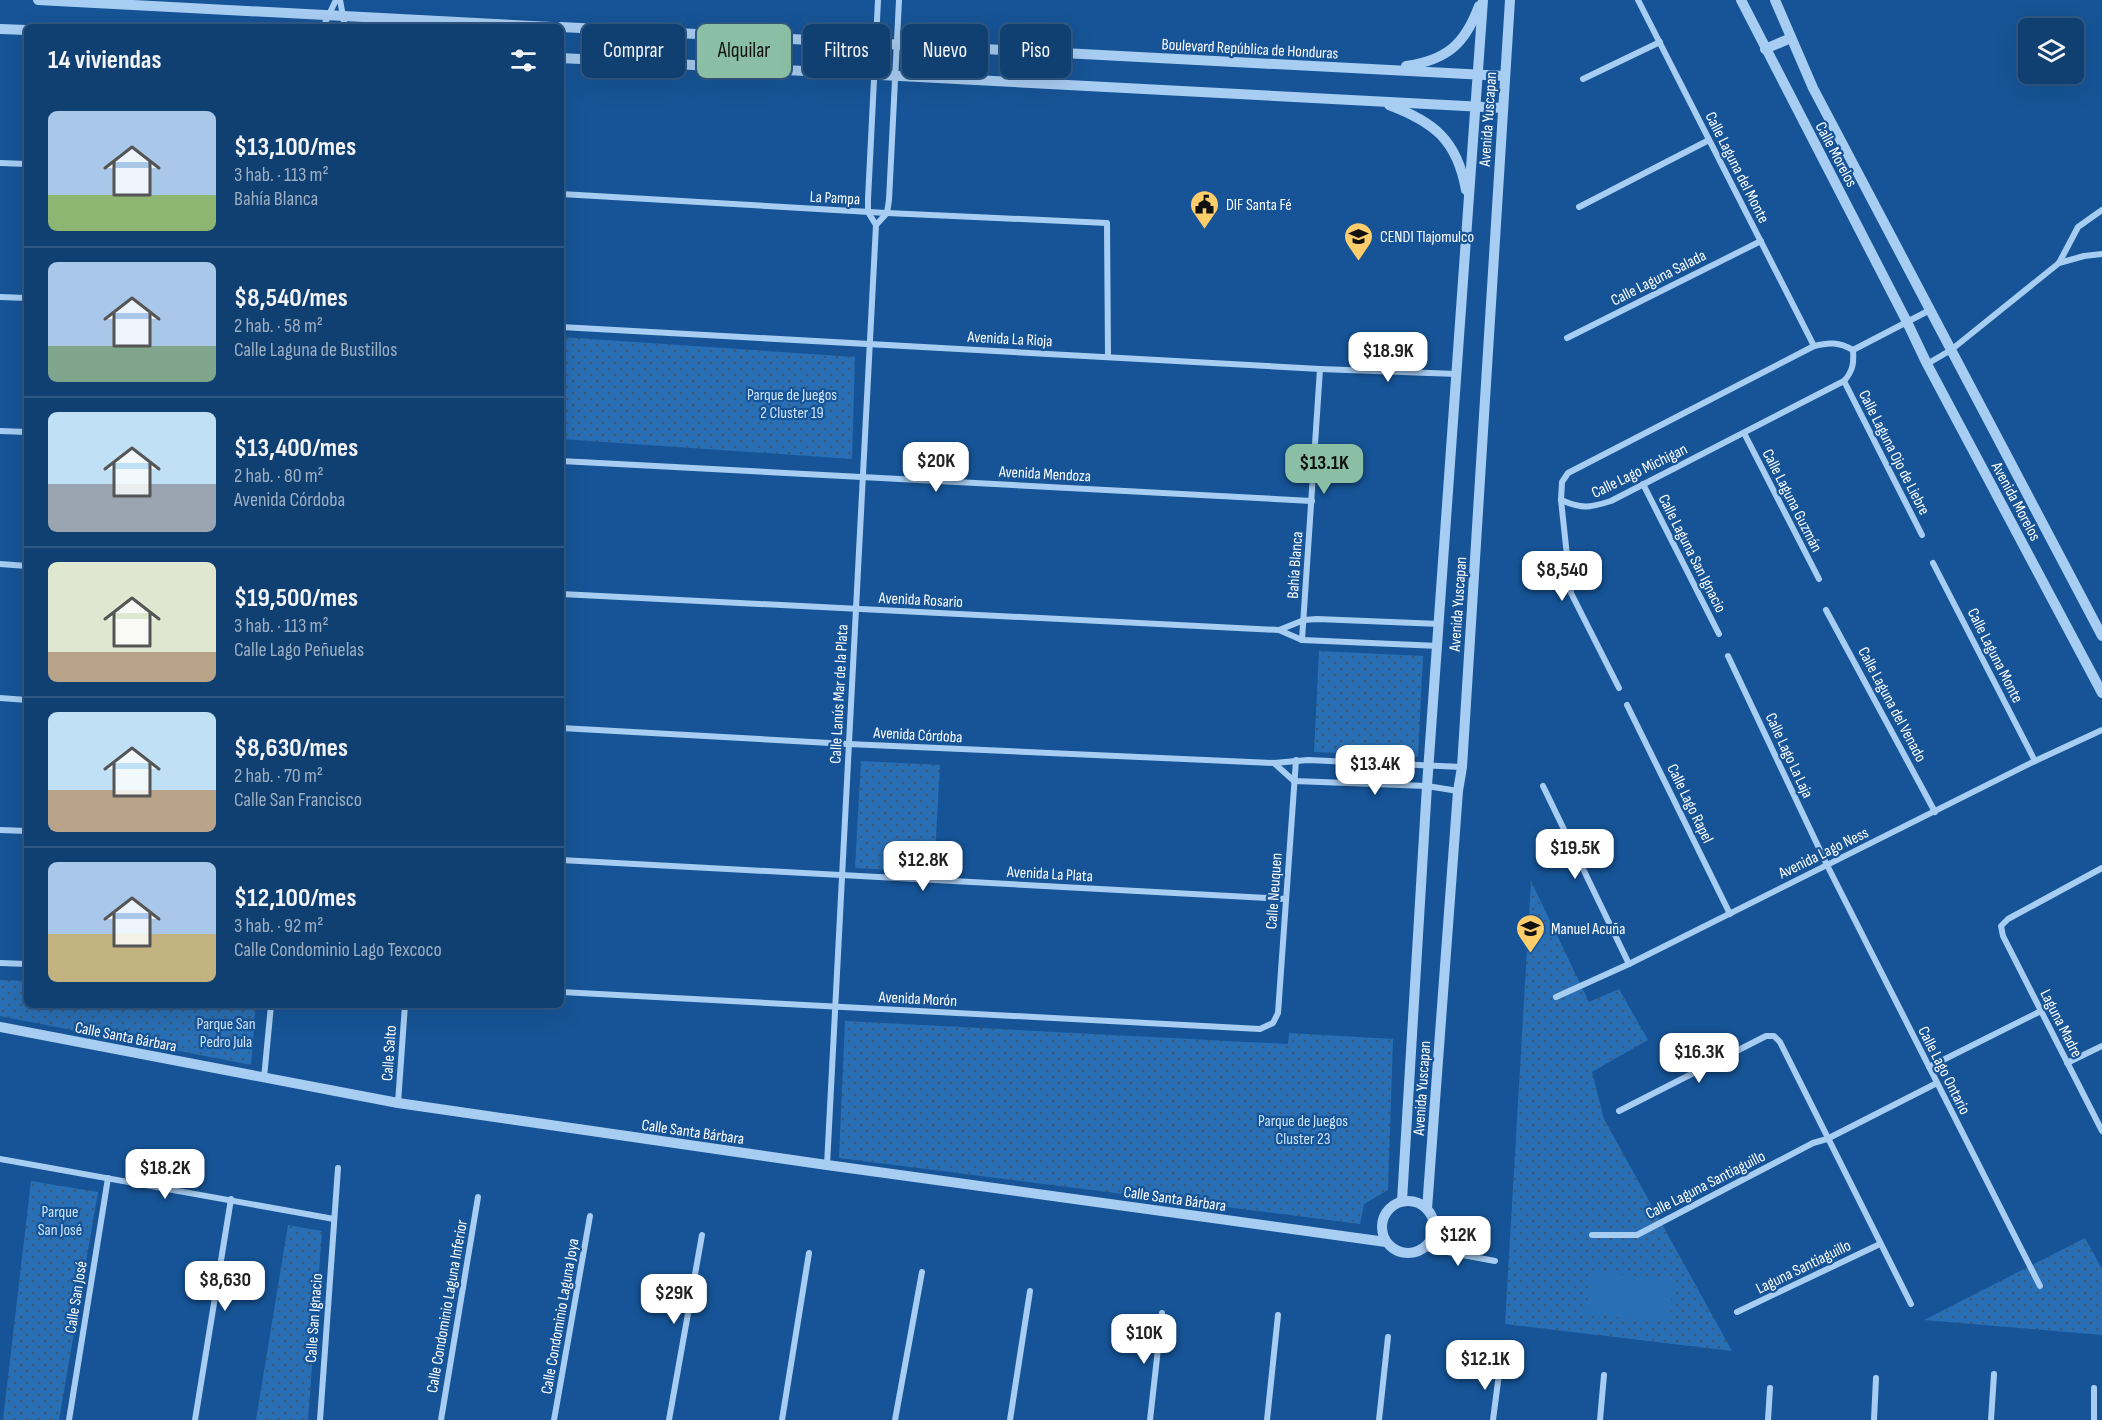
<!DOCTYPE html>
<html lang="es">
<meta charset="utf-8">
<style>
:root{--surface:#103f71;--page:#194676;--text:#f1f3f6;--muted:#9cafc3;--line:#305884;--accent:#8abfa5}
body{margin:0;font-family:"Sofia Sans Condensed",sans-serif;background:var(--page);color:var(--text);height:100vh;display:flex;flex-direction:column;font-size:22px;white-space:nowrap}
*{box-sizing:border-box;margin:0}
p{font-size:20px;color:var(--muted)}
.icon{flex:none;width:33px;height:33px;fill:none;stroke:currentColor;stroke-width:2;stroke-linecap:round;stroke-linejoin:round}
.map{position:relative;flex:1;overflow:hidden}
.panel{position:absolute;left:24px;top:24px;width:540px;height:984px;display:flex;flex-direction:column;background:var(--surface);border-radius:9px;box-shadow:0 6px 24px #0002,0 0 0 2px var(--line)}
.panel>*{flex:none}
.top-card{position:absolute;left:582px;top:24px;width:570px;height:54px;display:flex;gap:12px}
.buttons{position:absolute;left:2018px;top:18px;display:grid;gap:12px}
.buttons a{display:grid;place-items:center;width:66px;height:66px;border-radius:9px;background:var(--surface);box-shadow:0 6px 24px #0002,0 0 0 2px var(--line);font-size:30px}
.price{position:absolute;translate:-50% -51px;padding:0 14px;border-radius:12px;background:#fff;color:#222;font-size:20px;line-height:39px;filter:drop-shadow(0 2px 3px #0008)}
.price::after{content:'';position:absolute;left:50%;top:36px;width:18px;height:14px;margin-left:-9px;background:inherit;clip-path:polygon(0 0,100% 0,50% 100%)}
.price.selected{background:var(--accent);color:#111}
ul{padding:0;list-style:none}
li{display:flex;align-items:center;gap:18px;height:150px;padding:0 24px}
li+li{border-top:2px solid var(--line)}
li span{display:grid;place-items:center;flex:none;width:168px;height:120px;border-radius:9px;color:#555}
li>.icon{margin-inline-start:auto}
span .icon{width:72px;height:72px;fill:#fffc;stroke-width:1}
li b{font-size:26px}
h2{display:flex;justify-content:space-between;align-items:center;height:72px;padding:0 24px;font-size:26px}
.pill{padding:0 21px;border-radius:9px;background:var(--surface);box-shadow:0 6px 24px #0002,0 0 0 2px var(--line);font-size:21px;line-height:54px}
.pill.selected{background:var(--accent);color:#111}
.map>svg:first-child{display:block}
.park{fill:url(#park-dots)}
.garden{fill:#296fb5}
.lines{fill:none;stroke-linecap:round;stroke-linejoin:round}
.minor{stroke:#a8cdf2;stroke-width:6}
.tertiary{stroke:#a8cdf2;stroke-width:10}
.labels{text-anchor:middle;stroke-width:4.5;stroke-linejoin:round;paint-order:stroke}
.street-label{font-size:16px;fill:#fff;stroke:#165497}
.poi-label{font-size:16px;fill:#fff;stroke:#165497;text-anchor:start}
.park-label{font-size:16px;fill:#cfe6fc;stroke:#165497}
</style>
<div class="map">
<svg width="2102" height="1420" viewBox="0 0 2102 1420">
<defs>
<pattern id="park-dots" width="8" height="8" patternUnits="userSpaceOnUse" patternTransform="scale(1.5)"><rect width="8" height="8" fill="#296fb5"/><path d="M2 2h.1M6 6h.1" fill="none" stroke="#3e5a76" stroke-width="1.8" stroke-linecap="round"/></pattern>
</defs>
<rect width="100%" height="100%" fill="#165497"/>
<g class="park">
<path d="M561,337L855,357L852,459L561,439Z"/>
<path d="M1319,651L1423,656L1418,757L1314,752Z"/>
<path d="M861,761L940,765L934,872L855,868Z"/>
<path d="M1531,881L1589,1002L1619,989L1648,1040L1592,1072L1604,1119L1732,1351L1505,1324Z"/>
<path d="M0,980L27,981V1005H256L251,1065L0,1016Z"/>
<path d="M845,1021L1288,1044L1289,1033L1393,1039L1388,1190L1364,1204L1360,1224L839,1158Z"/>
<path d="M31,1181L98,1192L59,1420H3Z"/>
<path d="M288,1225L322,1231L308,1420H256Z"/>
<path d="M2085,1238L2102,1269V1335L1924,1320Z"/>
</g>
<path class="garden" d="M1591,1271L1673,1280L1669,1322L1586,1314Z"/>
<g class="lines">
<g class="minor">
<path d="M340,0L345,27"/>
<path d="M1638,0L1814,346"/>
<path d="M323,27L336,0"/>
<path d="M1583,79L1660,42"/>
<path d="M0,163L27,164"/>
<path d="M561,194L887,213L1107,223L1108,356"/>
<path d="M1579,207L1709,140"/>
<path d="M876,225L887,213L889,200L899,0"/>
<path d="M2059,263L2084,256L2102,254"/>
<path d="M0,297L27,298"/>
<path d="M561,327L1320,369L1457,374"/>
<path d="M1567,338L1761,241"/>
<path d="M1853,350L1930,310"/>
<path d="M1927,364L1951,350L2059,263L2078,227L2102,210"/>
<path d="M1844,381L1922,535"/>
<path d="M0,431L27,432"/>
<path d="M1744,433L1819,579"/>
<path d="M561,461L1312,501"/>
<path d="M1643,484L1719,634"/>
<path d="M1561,500C1582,509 1589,508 1611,501L1844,381C1853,371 1854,363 1853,350"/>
<path d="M1933,563L2035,761"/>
<path d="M0,564L27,566"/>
<path d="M561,594L1279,630L1302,640L1439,646"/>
<path d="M1826,610L1935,812"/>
<path d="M1279,630L1304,620L1317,619L1440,624"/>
<path d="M1302,640L1320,369"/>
<path d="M1728,656L1827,865L2040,1286"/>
<path d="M1619,688L1571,593L1561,500L1562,482L1568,473L1814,346C1829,342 1839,342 1853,350"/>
<path d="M0,698L27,700"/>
<path d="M1627,705L1730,914"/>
<path d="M561,728L848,744L1274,763L1308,760L1462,767"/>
<path d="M1274,763L1294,781L1427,786L1458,791"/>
<path d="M1543,786L1629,964"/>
<path d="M0,830L27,831"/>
<path d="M561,860L1286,899"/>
<path d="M2102,868L2008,919L2001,926L2003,936L2102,1131"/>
<path d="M0,963L27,964"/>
<path d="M561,992L1260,1029L1273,1023L1278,1013L1296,760"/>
<path d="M1556,997L1629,964L2035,761L2102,730"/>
<path d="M2067,1063L2102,1046"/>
<path d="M1929,1067L2041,1011"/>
<path d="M264,1078L271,1005"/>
<path d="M398,1103L405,1005"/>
<path d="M1619,1111L1766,1036H1774L1780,1042L1911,1304"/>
<path d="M0,1159L334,1219"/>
<path d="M827,1165L876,225L868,212V199L878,0"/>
<path d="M1592,1235H1637L1813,1143L1827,1139L1937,1083"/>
<path d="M1425,1248L1495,1261"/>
<path d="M1737,1312L1880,1244"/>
<path d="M2094,1388V1420"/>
<path d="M69,1420L108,1178"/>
<path d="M195,1420L231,1199"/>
<path d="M320,1420L338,1168"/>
<path d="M441,1420L478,1197"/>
<path d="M554,1420L590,1216"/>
<path d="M669,1420L702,1235"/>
<path d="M782,1420L809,1253"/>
<path d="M895,1420L922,1272"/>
<path d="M1010,1420L1030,1291"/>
<path d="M1150,1420L1162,1313"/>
<path d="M1267,1420L1278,1315"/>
<path d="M1379,1420L1388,1337"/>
<path d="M1493,1420L1500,1366"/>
<path d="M1600,1420L1604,1375"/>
<path d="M1768,1420L1770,1388"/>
<path d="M1874,1420L1876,1378"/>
<path d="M1991,1420L1994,1374"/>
</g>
<g class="tertiary">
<path d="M38,0L552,27"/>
<path d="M1741,0L1907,322L1927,364L2102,693"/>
<path d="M1775,0L1813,88L2102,636"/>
<path d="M561,27L1505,76"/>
<path d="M0,29L27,30"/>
<path d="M1765,49L1791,38"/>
<path d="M561,58L1503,108"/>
<path d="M1406,66C1447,60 1465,44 1479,6"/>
<path d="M1389,105C1434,122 1457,140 1466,190"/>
<path d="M0,1027L398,1103L827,1165L1386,1242"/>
<circle cx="1408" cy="1227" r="26"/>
<path d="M1402,1201L1427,786L1483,0"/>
<path d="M1427,1209L1458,791L1462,767L1510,0"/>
</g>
</g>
<defs>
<symbol id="civic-pin" viewBox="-11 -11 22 30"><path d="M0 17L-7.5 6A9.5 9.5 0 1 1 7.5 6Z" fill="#ffcd69" stroke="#165497"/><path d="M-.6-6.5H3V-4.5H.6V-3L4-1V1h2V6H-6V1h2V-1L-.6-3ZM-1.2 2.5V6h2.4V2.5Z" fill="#111"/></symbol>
<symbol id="school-pin" viewBox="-11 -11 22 30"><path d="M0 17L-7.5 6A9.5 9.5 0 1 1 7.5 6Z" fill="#ffcd69" stroke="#165497"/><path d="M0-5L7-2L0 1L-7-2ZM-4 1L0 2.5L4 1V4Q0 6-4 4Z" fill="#111"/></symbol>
</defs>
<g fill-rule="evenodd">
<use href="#civic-pin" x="1188" y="188" width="33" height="45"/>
<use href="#school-pin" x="1342" y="220" width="33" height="45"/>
<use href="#school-pin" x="1514" y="912" width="33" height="45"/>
</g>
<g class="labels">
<g class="street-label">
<text transform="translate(1250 48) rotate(3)" y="6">Boulevard República de Honduras</text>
<text transform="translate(1487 119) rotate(-86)" y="6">Avenida Yuscapan</text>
<text transform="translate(1837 154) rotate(62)" y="6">Calle Morelos</text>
<text transform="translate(1738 167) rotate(63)" y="6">Calle Laguna del Monte</text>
<text transform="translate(835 197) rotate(3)" y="6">La Pampa</text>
<text transform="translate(1658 277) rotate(-27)" y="6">Calle Laguna Salada</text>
<text transform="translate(1010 338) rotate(3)" y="6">Avenida La Rioja</text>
<text transform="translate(1895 452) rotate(63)" y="6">Calle Laguna Ojo de Liebre</text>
<text transform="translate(1639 470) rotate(-26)" y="6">Calle Lago Michigan</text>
<text transform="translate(1045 473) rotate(3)" y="6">Avenida Mendoza</text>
<text transform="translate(1793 500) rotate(63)" y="6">Calle Laguna Guzmán</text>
<text transform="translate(2017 501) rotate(62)" y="6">Avenida Morelos</text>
<text transform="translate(1693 553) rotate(63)" y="6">Calle Laguna San Ignacio</text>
<text transform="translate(1294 565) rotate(-86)" y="6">Bahía Blanca</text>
<text transform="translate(921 599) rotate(3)" y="6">Avenida Rosario</text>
<text transform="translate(1457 604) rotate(-86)" y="6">Avenida Yuscapan</text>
<text transform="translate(1996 655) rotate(63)" y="6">Calle Laguna Monte</text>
<text transform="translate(838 694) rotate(-87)" y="6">Calle Lanús Mar de la Plata</text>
<text transform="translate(1893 704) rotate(62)" y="6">Calle Laguna del Venado</text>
<text transform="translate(918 734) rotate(3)" y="6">Avenida Córdoba</text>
<text transform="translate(1790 755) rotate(65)" y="6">Calle Lago La Laja</text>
<text transform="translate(1691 803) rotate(64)" y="6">Calle Lago Rapel</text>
<text transform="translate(1823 852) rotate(-26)" y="6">Avenida Lago Ness</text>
<text transform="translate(1050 873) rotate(3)" y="6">Avenida La Plata</text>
<text transform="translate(1273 891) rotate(-86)" y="6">Calle Neuquen</text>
<text transform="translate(918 998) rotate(3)" y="6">Avenida Morón</text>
<text transform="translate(2062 1023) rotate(63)" y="6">Laguna Madre</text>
<text transform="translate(126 1036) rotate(11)" y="6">Calle Santa Bárbara</text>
<text transform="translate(388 1053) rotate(-86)" y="6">Calle Salto</text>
<text transform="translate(1945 1070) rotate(63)" y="6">Calle Lago Ontario</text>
<text transform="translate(1421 1088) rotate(-86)" y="6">Avenida Yuscapan</text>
<text transform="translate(693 1131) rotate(8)" y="6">Calle Santa Bárbara</text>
<text transform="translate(1705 1184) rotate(-27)" y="6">Calle Laguna Santiaguillo</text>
<text transform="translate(1175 1198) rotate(8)" y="6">Calle Santa Bárbara</text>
<text transform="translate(1803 1266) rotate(-26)" y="6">Laguna Santiaguillo</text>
<text transform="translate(75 1297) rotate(-81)" y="6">Calle San José</text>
<text transform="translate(446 1306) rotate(-80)" y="6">Calle Condominio Laguna Inferior</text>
<text transform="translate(559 1316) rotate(-80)" y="6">Calle Condominio Laguna Joya</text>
<text transform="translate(313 1318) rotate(-86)" y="6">Calle San Ignacio</text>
</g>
<g class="poi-label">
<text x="1226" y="210">DIF Santa Fé</text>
<text x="1380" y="242">CENDI Tlajomulco</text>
<text x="1551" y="934">Manuel Acuña</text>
</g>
<g class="park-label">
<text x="792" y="400">Parque de Juegos<tspan x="792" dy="18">2 Cluster 19</tspan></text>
<text x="226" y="1029">Parque San<tspan x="226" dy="18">Pedro Jula</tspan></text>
<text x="1303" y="1126">Parque de Juegos<tspan x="1303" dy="18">Cluster 23</tspan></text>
<text x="60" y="1217">Parque<tspan x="60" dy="18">San José</tspan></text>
</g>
</g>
</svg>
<div class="buttons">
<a><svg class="icon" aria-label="layers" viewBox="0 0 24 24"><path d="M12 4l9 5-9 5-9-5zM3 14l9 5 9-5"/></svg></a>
</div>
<b class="price" style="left:1388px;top:383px">$18.9K</b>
<b class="price" style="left:936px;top:493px">$20K</b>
<b class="price selected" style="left:1324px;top:495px">$13.1K</b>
<b class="price" style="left:1562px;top:602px">$8,540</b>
<b class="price" style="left:1375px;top:796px">$13.4K</b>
<b class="price" style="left:1575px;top:880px">$19.5K</b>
<b class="price" style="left:923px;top:892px">$12.8K</b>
<b class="price" style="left:1699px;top:1084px">$16.3K</b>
<b class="price" style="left:165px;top:1200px">$18.2K</b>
<b class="price" style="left:1458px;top:1267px">$12K</b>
<b class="price" style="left:225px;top:1312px">$8,630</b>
<b class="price" style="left:674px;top:1325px">$29K</b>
<b class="price" style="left:1144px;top:1365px">$10K</b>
<b class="price" style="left:1485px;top:1391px">$12.1K</b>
<div class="top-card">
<a class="pill">Comprar</a>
<a class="pill selected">Alquilar</a>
<a class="pill">Filtros</a>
<a class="pill">Nuevo</a>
<a class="pill">Piso</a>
</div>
<section class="panel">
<h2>14 viviendas<svg class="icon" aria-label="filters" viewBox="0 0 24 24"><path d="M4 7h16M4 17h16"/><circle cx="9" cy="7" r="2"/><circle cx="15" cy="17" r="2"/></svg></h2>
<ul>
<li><span style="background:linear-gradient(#a9c7e8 70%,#8fb573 0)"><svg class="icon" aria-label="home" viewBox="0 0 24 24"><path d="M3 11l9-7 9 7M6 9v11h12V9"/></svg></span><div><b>$13,100/mes</b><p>3 hab. · 113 m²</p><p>Bahía Blanca</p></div></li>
<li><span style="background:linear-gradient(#a9c7e8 70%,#7fa58c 0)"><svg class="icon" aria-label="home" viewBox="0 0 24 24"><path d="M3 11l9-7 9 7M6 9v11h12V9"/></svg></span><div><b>$8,540/mes</b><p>2 hab. · 58 m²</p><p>Calle Laguna de Bustillos</p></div></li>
<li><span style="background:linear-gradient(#bfe0f5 60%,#9aa5b1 0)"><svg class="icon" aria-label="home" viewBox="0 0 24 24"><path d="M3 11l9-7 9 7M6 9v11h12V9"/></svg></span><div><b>$13,400/mes</b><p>2 hab. · 80 m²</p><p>Avenida Córdoba</p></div></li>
<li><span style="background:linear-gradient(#dfe7d0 75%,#b9a48a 0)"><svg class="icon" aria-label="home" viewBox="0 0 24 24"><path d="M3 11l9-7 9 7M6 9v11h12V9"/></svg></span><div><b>$19,500/mes</b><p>3 hab. · 113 m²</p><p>Calle Lago Peñuelas</p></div></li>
<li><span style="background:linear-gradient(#bfe0f5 65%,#b9a48a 0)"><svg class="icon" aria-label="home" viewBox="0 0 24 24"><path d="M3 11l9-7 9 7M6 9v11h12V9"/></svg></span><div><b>$8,630/mes</b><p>2 hab. · 70 m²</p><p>Calle San Francisco</p></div></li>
<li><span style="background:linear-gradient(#a9c7e8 60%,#c2b280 0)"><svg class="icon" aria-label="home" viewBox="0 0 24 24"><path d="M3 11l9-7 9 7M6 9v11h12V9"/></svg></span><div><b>$12,100/mes</b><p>3 hab. · 92 m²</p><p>Calle Condominio Lago Texcoco</p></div></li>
</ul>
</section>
</div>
